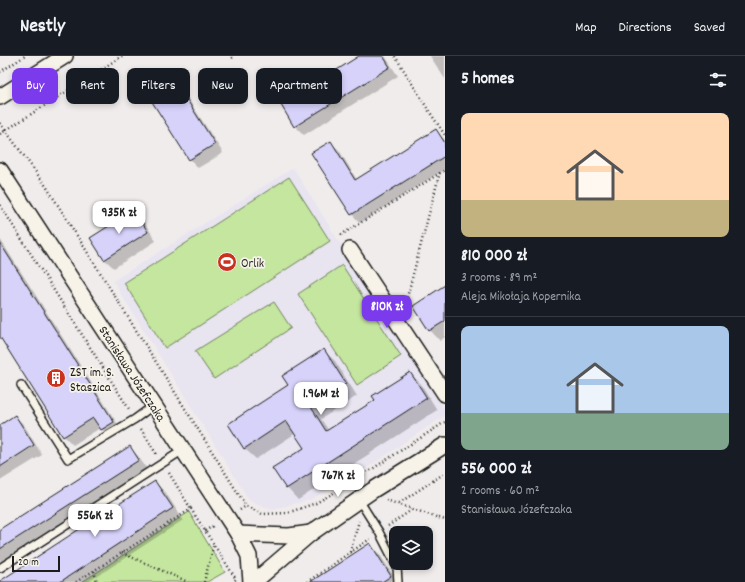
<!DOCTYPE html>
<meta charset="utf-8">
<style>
:root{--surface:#171b24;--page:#242831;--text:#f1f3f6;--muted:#9ea1a6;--line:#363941;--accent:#7c3aed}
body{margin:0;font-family:Dekko,sans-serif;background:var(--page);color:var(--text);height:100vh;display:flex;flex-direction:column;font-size:15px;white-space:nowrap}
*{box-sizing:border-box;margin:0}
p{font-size:13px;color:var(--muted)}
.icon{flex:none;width:22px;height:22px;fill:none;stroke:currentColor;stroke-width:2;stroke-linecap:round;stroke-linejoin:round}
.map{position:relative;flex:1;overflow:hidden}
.side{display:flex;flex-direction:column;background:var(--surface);width:300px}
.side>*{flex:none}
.banner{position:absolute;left:12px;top:12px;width:373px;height:36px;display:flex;gap:8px}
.controls{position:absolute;left:389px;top:470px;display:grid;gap:8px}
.controls a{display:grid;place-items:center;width:44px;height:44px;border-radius:8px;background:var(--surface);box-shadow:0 2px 6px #0003;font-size:20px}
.scale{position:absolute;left:12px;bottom:10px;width:48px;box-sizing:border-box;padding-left:4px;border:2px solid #1c1c1c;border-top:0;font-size:11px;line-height:14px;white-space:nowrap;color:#1c1c1c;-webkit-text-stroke:3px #f7f3e8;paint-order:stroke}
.price{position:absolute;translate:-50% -34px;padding:0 9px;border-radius:8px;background:#fff;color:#222;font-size:13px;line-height:26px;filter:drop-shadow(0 1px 2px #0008)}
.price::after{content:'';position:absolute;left:50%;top:24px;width:12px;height:9px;margin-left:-6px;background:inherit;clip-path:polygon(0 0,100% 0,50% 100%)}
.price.on{background:var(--accent);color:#fff}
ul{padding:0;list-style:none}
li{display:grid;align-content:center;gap:8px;height:212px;padding:0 16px}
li+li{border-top:1px solid var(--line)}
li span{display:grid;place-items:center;height:124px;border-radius:8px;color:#555}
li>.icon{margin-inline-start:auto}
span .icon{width:72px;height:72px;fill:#fffc;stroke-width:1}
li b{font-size:17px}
h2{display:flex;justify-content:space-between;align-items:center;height:48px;padding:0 16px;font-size:17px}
.tag{padding:0 14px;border-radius:8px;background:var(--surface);box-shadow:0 2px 6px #0003;font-size:14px;line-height:36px}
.tag.on{background:var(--accent);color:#fff}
header{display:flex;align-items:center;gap:24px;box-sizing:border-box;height:56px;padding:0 20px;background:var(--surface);border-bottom:1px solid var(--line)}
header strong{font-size:19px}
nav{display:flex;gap:22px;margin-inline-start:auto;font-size:14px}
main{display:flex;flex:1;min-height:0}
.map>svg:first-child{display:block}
.built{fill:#e8e4f0}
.green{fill:#c4e69f;stroke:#70815e}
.shadow{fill:#0003}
.building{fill:#d6d2fa;stroke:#1c1c1c}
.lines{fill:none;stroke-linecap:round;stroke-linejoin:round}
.lane-casing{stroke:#1c1c1c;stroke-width:10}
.street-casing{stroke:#1c1c1c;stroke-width:18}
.path{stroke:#1c1c1c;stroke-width:2.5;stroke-dasharray:1 3;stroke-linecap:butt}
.lane{stroke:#f7f3e8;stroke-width:7}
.street{stroke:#f7f3e8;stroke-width:15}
.labels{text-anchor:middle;stroke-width:3.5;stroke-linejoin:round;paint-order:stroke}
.poi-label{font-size:13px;fill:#1c1c1c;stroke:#f7f3e8;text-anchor:start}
.street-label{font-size:13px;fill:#1c1c1c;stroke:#f7f3e8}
</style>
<header>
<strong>Nestly</strong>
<nav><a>Map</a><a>Directions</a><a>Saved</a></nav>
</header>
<main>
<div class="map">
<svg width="445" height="526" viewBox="0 0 445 526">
<rect width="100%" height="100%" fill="#f0ecec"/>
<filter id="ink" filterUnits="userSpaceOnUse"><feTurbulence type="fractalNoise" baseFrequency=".025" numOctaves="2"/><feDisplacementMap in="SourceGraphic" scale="8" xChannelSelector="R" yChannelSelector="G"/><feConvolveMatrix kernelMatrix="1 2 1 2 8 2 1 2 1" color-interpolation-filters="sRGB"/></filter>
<g filter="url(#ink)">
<path class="built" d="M293,112L445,355V359L368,411L310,444L272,453L250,445L113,225Z"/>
<g class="green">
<path d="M289,121L330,185L165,292L124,227Z"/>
<path d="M342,209L401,300L357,329L298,238Z"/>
<path d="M274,246L291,272L214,323L195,295Z"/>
<path d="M189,456L225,516L207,526H82Z"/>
</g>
<g class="shadow">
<path d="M361,0H385L398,20L304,79L295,70L282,49Z"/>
<path d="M430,0H445V23Z"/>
<path d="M168,15L176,24L223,97L198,112L190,103Z"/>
<path d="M436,75L445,84V113L360,167L352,158L330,86L339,94L357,124Z"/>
<path d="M134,155L143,164L156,185L114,212L105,204L92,183Z"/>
<path d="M0,183L122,375L111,382L100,372L73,389L64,380L0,280Z"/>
<path d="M445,230V281L440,285L430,274L414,251Z"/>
<path d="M323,294L335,305L357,340L321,363L329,375L376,344L410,317L421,328L437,354L298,444L287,432L305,392L296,377L256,403L244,392L289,329Z"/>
<path d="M15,360L24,369L42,399L0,425V370Z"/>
<path d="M129,391L138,400L147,413L0,507V474Z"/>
<path d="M155,426L166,437L183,464L88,526H0Z"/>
<path d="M370,489L379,497L397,526H312Z"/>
</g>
<g class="building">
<path d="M359,0H383L390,11L294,71L281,49Z"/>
<path d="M168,14L215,88L189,104L142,30Z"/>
<path d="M436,73L445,87V100L351,159L311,97L331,85L355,124Z"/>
<path d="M134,154L148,176L104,204L90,182Z"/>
<path d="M0,187L114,366L101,374L93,362L63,381L0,281Z"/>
<path d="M445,229V265L429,275L413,250Z"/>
<path d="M324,293L346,328L311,351L326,375L375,344L372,340L410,316L427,342L286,433L272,412L304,392L286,365L244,393L228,368L288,329L282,320Z"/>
<path d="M15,359L34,389L0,411V369Z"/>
<path d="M130,390L139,404L0,493V473Z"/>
<path d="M155,425L173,452L60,526H0V525L78,474Z"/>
<path d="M370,487L391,520L382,526H310Z"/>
</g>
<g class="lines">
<defs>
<g id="lane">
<path d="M21,329L68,403L135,363L154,349"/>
<path d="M359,444L379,476L397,511L398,526"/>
<path d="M0,512L183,394"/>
</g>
<g id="street">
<path d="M0,41L65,0"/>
<path d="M0,114L238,478L249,500L251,526"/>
<path d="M350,194L445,338"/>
<path d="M238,478L289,480L311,477"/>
<path d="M254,526L311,477L373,434L445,389"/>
</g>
</defs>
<use href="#lane" class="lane-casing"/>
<use href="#street" class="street-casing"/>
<g class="path">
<path d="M395,0L429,55L445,79"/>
<path d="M232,2L235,0"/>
<path d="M0,16L25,0"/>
<path d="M0,67L46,130L246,450"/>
<path d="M0,78L122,0"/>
<path d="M0,149L129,353"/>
<path d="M341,179L445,114"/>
<path d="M405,249L440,116"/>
<path d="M141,373L157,399"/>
<path d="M169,417L191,453"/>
<path d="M386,444L445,464"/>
<path d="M399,447L445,417"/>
<path d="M240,454L246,450L262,458L287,457L316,447L346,430L445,366"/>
<path d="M388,470L413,453"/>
<path d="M205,475L215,469"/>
<path d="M350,496L359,465"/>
<path d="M122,497L188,526"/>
<path d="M94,515L97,526"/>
<path d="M76,526L191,453L236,523L233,526"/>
<path d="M204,526L214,488"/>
<path d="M307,526L370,483"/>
</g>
<use href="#lane" class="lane"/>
<use href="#street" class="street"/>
</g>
</g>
<defs>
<symbol id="stadium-disc" viewBox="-11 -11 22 22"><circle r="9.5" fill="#c8321e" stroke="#f7f3e8"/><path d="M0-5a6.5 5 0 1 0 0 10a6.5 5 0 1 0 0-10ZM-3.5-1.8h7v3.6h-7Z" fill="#fff"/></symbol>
<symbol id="building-disc" viewBox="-11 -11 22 22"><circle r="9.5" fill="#c8321e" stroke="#f7f3e8"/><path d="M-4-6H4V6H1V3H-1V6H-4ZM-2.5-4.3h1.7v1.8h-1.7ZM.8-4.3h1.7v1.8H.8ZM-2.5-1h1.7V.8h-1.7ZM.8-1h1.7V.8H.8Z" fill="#fff"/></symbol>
</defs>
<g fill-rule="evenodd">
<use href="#stadium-disc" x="216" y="195" width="22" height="22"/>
<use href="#building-disc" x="45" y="311" width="22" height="22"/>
</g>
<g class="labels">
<g class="poi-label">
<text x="241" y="211">Orlik</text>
<text x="70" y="320">ZST im. S.<tspan x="70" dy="15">Staszica</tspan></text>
</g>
<g class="street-label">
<text transform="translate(133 317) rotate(57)" y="5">Stanisława Józefczaka</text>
</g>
</g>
</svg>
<div class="controls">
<a><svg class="icon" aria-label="layers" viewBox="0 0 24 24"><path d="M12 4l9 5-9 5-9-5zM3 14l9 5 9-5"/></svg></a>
</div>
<div class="scale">20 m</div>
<b class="price" style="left:119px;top:179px">935K zł</b>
<b class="price on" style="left:387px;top:273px">810K zł</b>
<b class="price" style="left:321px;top:360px">1.96M zł</b>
<b class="price" style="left:338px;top:442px">767K zł</b>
<b class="price" style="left:95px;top:482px">556K zł</b>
<div class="banner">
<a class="tag on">Buy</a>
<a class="tag">Rent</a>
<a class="tag">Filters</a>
<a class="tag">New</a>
<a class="tag">Apartment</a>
</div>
</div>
<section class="side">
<h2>5 homes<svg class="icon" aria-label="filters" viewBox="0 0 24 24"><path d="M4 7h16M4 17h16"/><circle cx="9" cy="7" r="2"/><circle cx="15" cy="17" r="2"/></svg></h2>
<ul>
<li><span style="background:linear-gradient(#ffd9b3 70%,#c2b280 0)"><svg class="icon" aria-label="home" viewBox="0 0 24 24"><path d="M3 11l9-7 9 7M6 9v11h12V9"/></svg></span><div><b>810 000 zł</b><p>3 rooms · 89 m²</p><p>Aleja Mikołaja Kopernika</p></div></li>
<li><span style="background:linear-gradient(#a9c7e8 70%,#7fa58c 0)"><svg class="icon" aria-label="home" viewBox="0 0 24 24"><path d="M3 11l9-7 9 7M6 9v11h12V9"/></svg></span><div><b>556 000 zł</b><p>2 rooms · 60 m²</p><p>Stanisława Józefczaka</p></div></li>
</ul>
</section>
</main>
